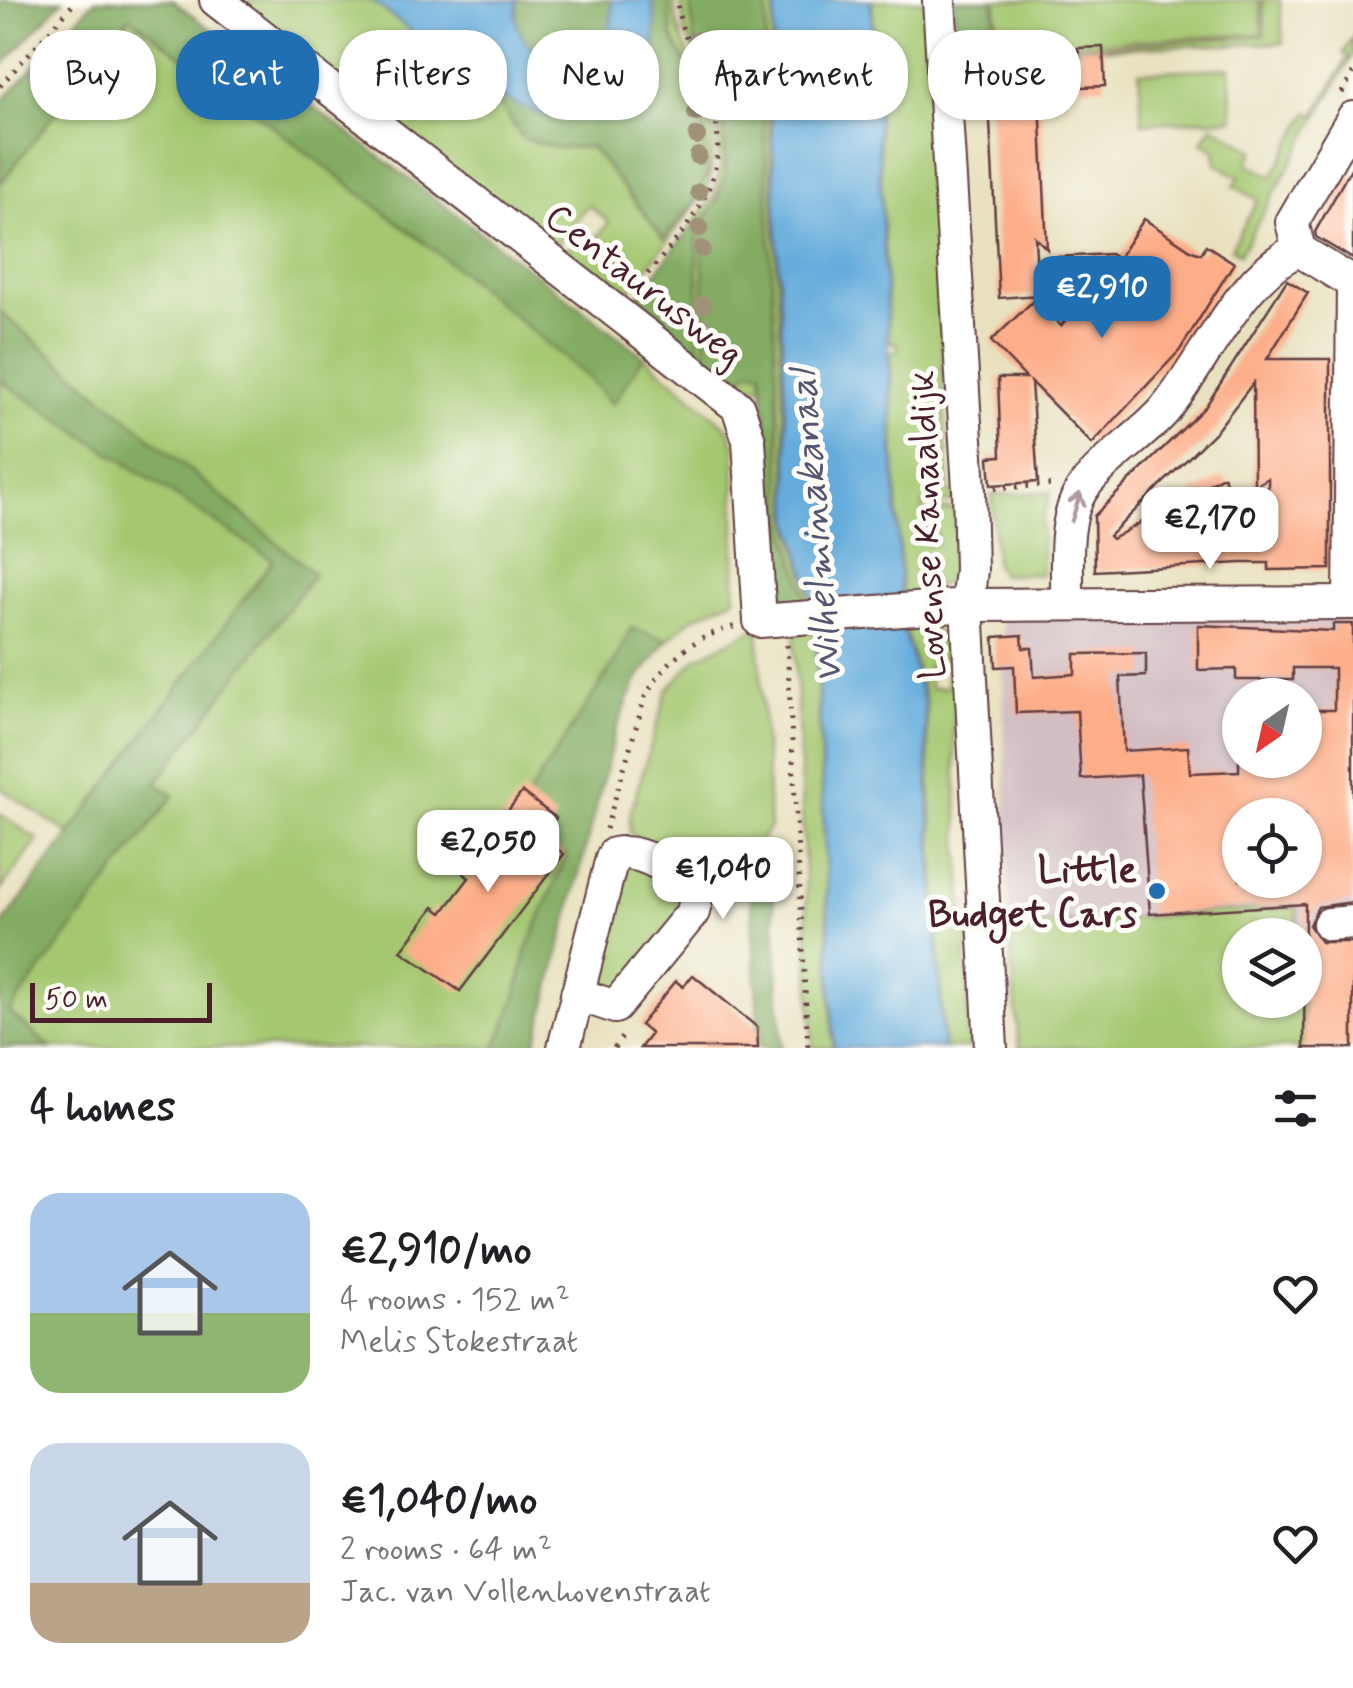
<!DOCTYPE html>
<meta charset="utf-8">
<style>
:root{--surface:#fff;--page:#f2f2f2;--text:#202124;--muted:#757577;--accent:#1f6fb2}
body{margin:0;font-family:Mynerve,sans-serif;background:var(--page);color:var(--text);height:100vh;display:flex;flex-direction:column;font-size:38px;white-space:nowrap}
*{box-sizing:border-box;margin:0}
p{font-size:32px;color:var(--muted)}
.icon{flex:none;width:55px;height:55px;fill:none;stroke:currentColor;stroke-width:2;stroke-linecap:round;stroke-linejoin:round}
.map{position:relative;height:1048px;overflow:hidden}
.drawer{display:flex;flex-direction:column;background:var(--surface);flex:1}
.drawer>*{flex:none}
.guide{position:absolute;left:30px;top:30px;width:1295px;height:90px;display:flex;gap:20px}
.needle{width:65px;rotate:214deg}
.tools{position:absolute;left:1222px;top:678px;display:grid;gap:20px}
.tools a{display:grid;place-items:center;width:100px;height:100px;border-radius:50%;background:var(--surface);box-shadow:0 2px 8px #0004;font-size:50px}
.scale{position:absolute;left:30px;bottom:25px;width:182px;box-sizing:border-box;padding-left:10px;border:5px solid #4a1f2b;border-top:0;font-size:28px;line-height:35px;white-space:nowrap;color:#4a1f2b;-webkit-text-stroke:8px #fdfcf7;paint-order:stroke}
.price{position:absolute;translate:-50% -85px;padding:0 22px;border-radius:20px;background:#fff;color:#222;font-size:32px;line-height:65px;filter:drop-shadow(0 2px 5px #0008)}
.price::after{content:'';position:absolute;left:50%;top:60px;width:30px;height:22px;margin-left:-15px;background:inherit;clip-path:polygon(0 0,100% 0,50% 100%)}
.price.active{background:var(--accent);color:#fff}
ul{padding:0;list-style:none}
li{display:flex;align-items:center;gap:30px;height:250px;padding:0 30px}
li span{display:grid;place-items:center;flex:none;width:280px;height:200px;border-radius:30px;color:#555}
li>.icon{margin-inline-start:auto}
span .icon{width:120px;height:120px;fill:#fffc;stroke-width:1}
li b{font-size:42px}
h2{display:flex;justify-content:space-between;align-items:center;height:120px;padding:0 30px;font-size:42px}
.chip{padding:0 35px;border-radius:40px;background:var(--surface);box-shadow:0 2px 8px #0004;font-size:35px;line-height:90px}
.chip.active{background:var(--accent);color:#fff}
.map>svg:first-child{display:block}
.industrial{fill:#d2bec3;fill-rule:evenodd}
.green{fill:#a4c770;stroke:#77734e;stroke-width:2.5}
.forest{fill:#83ac62;stroke:#666646;stroke-width:2.5}
.water{fill:#65acdc;stroke:#586684;stroke-width:2.5}
.building{fill:#fdad88;fill-rule:evenodd}
.lines{fill:none;stroke-linecap:round;stroke-linejoin:round}
.minor-casing{stroke:#623c41;stroke-width:36}
.path{stroke:#623c41;stroke-width:5;stroke-dasharray:2.5 8;stroke-linecap:butt}
.minor{stroke:#fff;stroke-width:32}
.tree{fill:#a09279}
.oneway{stroke:#ae9aa0}
.poi-dot{fill:#1f6fb2;stroke:#fdfcf7;stroke-width:4}
.labels{text-anchor:middle;stroke-width:10;stroke-linejoin:round;paint-order:stroke}
.street-label{font-size:38px;fill:#4a1f2b;stroke:#fdfcf7}
.poi-label{font-size:38px;font-weight:bold;fill:#4a1f2b;stroke:#fdfcf7;text-anchor:end}
.water-label{font-size:40px;font-style:italic;fill:#555772;stroke:#fdfcf7}
</style>
<div class="map">
<svg width="1353" height="1048" viewBox="0 0 1353 1048">
<rect width="100%" height="100%" fill="#fdfcf7"/>
<filter id="ink" filterUnits="userSpaceOnUse"><feTurbulence type="fractalNoise" baseFrequency=".01" numOctaves="2"/><feDisplacementMap in="SourceGraphic" scale="20" xChannelSelector="R" yChannelSelector="G"/><feConvolveMatrix kernelMatrix="1 2 1 2 8 2 1 2 1" color-interpolation-filters="sRGB"/></filter>
<filter id="wash" filterUnits="userSpaceOnUse"><feTurbulence type="fractalNoise" baseFrequency=".0048" numOctaves="4" result="noise"/><feDisplacementMap in="SourceGraphic" scale="40" xChannelSelector="R" yChannelSelector="G"/><feGaussianBlur stdDeviation="2.25" result="paint"/><feColorMatrix in="noise" values="0 0 0 0 0 0 0 0 0 0 0 0 0 0 0 0 0 1.4 0 .05"/><feComposite in="paint" operator="in"/></filter>
<g filter="url(#wash)">
<rect width="100%" height="100%" fill="#e8e1bf"/>
<path class="industrial" d="M1001,611L1353,612V1048H1019L1010,962ZM1240,695H1305V760H1240ZM1240,815H1305V880H1240ZM1240,935H1305V1000H1240Z"/>
<g class="green">
<path d="M226,0H371L494,95L523,139L557,148L590,147L664,238L698,196L681,54L672,38L669,0H674C677,38 686,48 702,80C716,108 715,159 708,188L643,273L597,237L609,222L588,205L553,250Z"/>
<path d="M681,0H690L694,40L715,77L723,109L725,177L712,209L750,371L762,370L763,386L733,388L699,362L697,219L713,196L720,170L715,94L685,33Z"/>
<path d="M768,0H775L768,97L789,519L814,607H809L783,518L763,94Z"/>
<path d="M872,0H924L949,493H954V502L923,504L926,545L937,544L935,510L955,509L957,573L931,591L902,602L890,353L898,351V344L889,340Z"/>
<path d="M996,0H1260L1262,34L999,48Z"/>
<path d="M1263,0H1280L1283,43L1022,51L1265,36Z"/>
<path d="M130,16L443,257L589,378L611,404L644,356L729,429L735,447V598L691,619L667,640L631,629L530,830L566,856L526,952L516,998L496,1048H51L8,1012L173,796L155,784L314,574L0,312V184Z"/>
<path d="M1353,36V54L1240,254L1231,248L1258,200L1234,186L1239,177L1216,164L1215,150L1202,142L1212,125L1255,150L1248,163L1272,177L1309,112L1315,115L1348,57L1343,53Z"/>
<path d="M1230,68L1233,119L1142,123L1139,72Z"/>
<path d="M582,232L639,278L623,298L562,257Z"/>
<path d="M0,380L273,560L71,835L0,788Z"/>
<path d="M1051,492L1042,520V574L1001,575L995,564L992,495Z"/>
<path d="M919,621L934,659L935,664L928,666L930,688L947,687L946,667L955,666L958,717L953,718L964,934H969L970,951L965,952L970,1048H944L926,703L903,622Z"/>
<path d="M758,627L770,828L716,892L688,863L630,833V814L668,689L697,658Z"/>
<path d="M815,627L833,1048H813L794,636Z"/>
<path d="M934,627L954,658L939,659L923,628Z"/>
<path d="M0,814L38,840L0,891Z"/>
<path d="M626,864C654,871 676,881 681,912L622,990L593,989Z"/>
<path d="M1297,907L1298,935H1240V1000H1302L1304,1048H1019L1009,926Z"/>
</g>
<g class="forest">
<path d="M0,0H63L0,68Z"/>
<path d="M95,0H172L644,356L612,405L589,378L443,257L130,17L0,184V104Z"/>
<path d="M517,0H611C622,67 531,80 517,24C515,16 517,8 517,0Z"/>
<path d="M652,0H669L672,38L702,89L708,172L696,200L664,239L591,147L557,148L523,139L494,95C582,134 671,115 652,0Z"/>
<path d="M690,0H768L763,94L783,518L809,607L786,599L774,576L762,371H750L735,382L705,361L702,221L717,202L726,170L722,100L714,74L694,40Z"/>
<path d="M953,0H994L996,50L1022,51L956,54Z"/>
<path d="M697,219L699,362L631,305Z"/>
<path d="M0,312L314,574L156,783L174,795L9,1012L51,1048H0V928L273,560L0,380Z"/>
<path d="M631,628L667,640L636,682L615,732L537,1039L531,1048H496L516,998L526,952L566,856L515,816L617,658Z"/>
<path d="M771,856L782,1048H760L750,882Z"/>
</g>
<g class="water">
<path d="M371,0H517C517,8 515,16 517,24C531,80 622,67 611,0H652C658,35 658,76 626,99C539,164 435,44 371,0Z"/>
<path d="M776,0H871L902,622L924,703L943,1048H834L815,607L791,520L770,91Z"/>
</g>
<g id="blocks">
<g class="building">
<path d="M1103,47L1105,86L1082,87L1078,48Z"/>
<path d="M1039,79L1047,249L1035,237L1038,295L999,298L988,82Z"/>
<path d="M1353,165V259L1316,237L1315,232Z"/>
<path d="M1144,219L1192,251L1201,254L1206,245L1234,263L1180,350L1092,444L1031,382L1038,482L991,485L989,457L1001,456L998,378H1026L991,341L1035,299L1061,326L1088,289L1055,257L1110,254L1118,259Z"/>
<path d="M1287,280L1308,293L1267,359H1330V569L1269,570V563H1241L1095,571L1094,516L1206,406ZM1253,383L1254,486L1268,478L1269,535L1161,536L1235,497L1223,476L1112,539L1109,536L1217,430Z"/>
<path d="M1333,624H1353V902L1318,907L1309,925L1321,942H1353V1048H1304L1305,904L1150,914L1140,775L1081,779L1077,711L1016,713L1014,666L996,667L994,637L1022,635L1023,648H1032L1034,677L1075,674V654L1146,653V676L1120,677L1124,751L1188,747L1190,773L1239,771V760H1305V710H1334V668H1293V680H1236V669L1198,670V625L1333,631ZM1240,815H1305V880H1240Z"/>
<path d="M522,792L556,818L542,837L564,854L460,991L401,951L434,907L442,913L469,878L462,872Z"/>
<path d="M693,975L757,1027L758,1048H640L651,1034L640,1025L676,981L683,987Z"/>
</g>
</g>
</g>
<g filter="url(#ink)">
<use href="#blocks" fill-opacity="0" stroke="#623c41" stroke-width="2.5"/>
<g class="lines">
<defs>
<g id="minor">
<path d="M216,0L738,407L749,440L760,621L967,605L1353,603"/>
<path d="M939,0L969,489L971,570L967,605L991,1048"/>
<path d="M1353,118L1292,222L1299,250L1353,283"/>
<path d="M1067,603C1068,568 1062,522 1081,491C1096,466 1142,436 1164,411C1204,363 1242,272 1299,250"/>
<path d="M1350,603L1353,285"/>
<path d="M1329,924L1353,922"/>
<path d="M564,1048L612,858L614,854C642,848 681,873 697,896L693,912L615,1007L577,994"/>
</g>
</defs>
<use href="#minor" class="minor-casing"/>
<g class="path">
<path d="M0,86L77,0"/>
<path d="M1342,93L1353,73"/>
<path d="M634,290C689,224 741,180 707,86C696,53 680,38 677,0"/>
<path d="M995,488L1054,485"/>
<path d="M787,645L808,1048"/>
<path d="M606,829L645,697C667,658 694,636 737,626"/>
<path d="M614,1048L625,1033"/>
</g>
<use href="#minor" class="minor"/>
</g>
<g class="tree">
<circle cx="696" cy="40" r="9"/>
<circle cx="696" cy="113" r="9"/>
<circle cx="697" cy="136" r="9"/>
<circle cx="698" cy="156" r="9"/>
<circle cx="699" cy="192" r="9"/>
<circle cx="700" cy="228" r="9"/>
<circle cx="702" cy="249" r="9"/>
<circle cx="703" cy="305" r="9"/>
<circle cx="704" cy="327" r="9"/>
</g>
<defs><path id="oneway-shaft" d="M-6 0H5M1.5-3L5.5 0L1.5 3" fill="none" stroke-width="1.6" stroke-linecap="round" stroke-linejoin="round" transform="scale(2.5)"/></defs>
<use class="oneway" href="#oneway-shaft" transform="translate(1076 507) rotate(-73)"/>
</g>
<circle class="poi-dot" cx="1157" cy="891" r="10"/>
<g class="labels">
<g class="street-label">
<text transform="translate(645 284) rotate(38)" y="13">Centaurusweg</text>
<text transform="translate(926 525) rotate(-92)" y="13">Lovense Kanaaldijk</text>
</g>
<g class="poi-label">
<text x="1137" y="882">Little<tspan x="1137" dy="44">Budget Cars</tspan></text>
</g>
<g class="water-label">
<text transform="translate(814 527) rotate(-95)" y="14">Wilhelminakanaal</text>
</g>
</g>
</svg>
<div class="tools">
<a><svg class="needle" viewBox="-14 -14 28 28"><path d="M0-13l5 13h-10z" fill="#e53935"/><path d="M0 13l5-13h-10z" fill="#757577"/></svg></a>
<a><svg class="icon" aria-label="locate" viewBox="0 0 24 24"><circle cx="12" cy="12" r="6"/><path d="M12 2v4M12 18v4M2 12h4M18 12h4"/></svg></a>
<a><svg class="icon" aria-label="layers" viewBox="0 0 24 24"><path d="M12 4l9 5-9 5-9-5zM3 14l9 5 9-5"/></svg></a>
</div>
<div class="scale">50 m</div>
<b class="price active" style="left:1102px;top:341px">€2,910</b>
<b class="price" style="left:1210px;top:572px">€2,170</b>
<b class="price" style="left:488px;top:895px">€2,050</b>
<b class="price" style="left:723px;top:922px">€1,040</b>
<div class="guide">
<a class="chip">Buy</a>
<a class="chip active">Rent</a>
<a class="chip">Filters</a>
<a class="chip">New</a>
<a class="chip">Apartment</a>
<a class="chip">House</a>
</div>
</div>
<section class="drawer">
<h2>4 homes<svg class="icon" aria-label="filters" viewBox="0 0 24 24"><path d="M4 7h16M4 17h16"/><circle cx="9" cy="7" r="2"/><circle cx="15" cy="17" r="2"/></svg></h2>
<ul>
<li><span style="background:linear-gradient(#a9c7e8 60%,#8fb573 0)"><svg class="icon" aria-label="home" viewBox="0 0 24 24"><path d="M3 11l9-7 9 7M6 9v11h12V9"/></svg></span><div><b>€2,910/mo</b><p>4 rooms · 152 m²</p><p>Melis Stokestraat</p></div><svg class="icon" aria-label="heart" viewBox="0 0 24 24"><path d="M12 20l-8-8c-3-5 5-10 8-4 3-6 11-1 8 4z"/></svg></li>
<li><span style="background:linear-gradient(#c9d6e8 70%,#b9a48a 0)"><svg class="icon" aria-label="home" viewBox="0 0 24 24"><path d="M3 11l9-7 9 7M6 9v11h12V9"/></svg></span><div><b>€1,040/mo</b><p>2 rooms · 64 m²</p><p>Jac. van Vollenhovenstraat</p></div><svg class="icon" aria-label="heart" viewBox="0 0 24 24"><path d="M12 20l-8-8c-3-5 5-10 8-4 3-6 11-1 8 4z"/></svg></li>
</ul>
</section>
